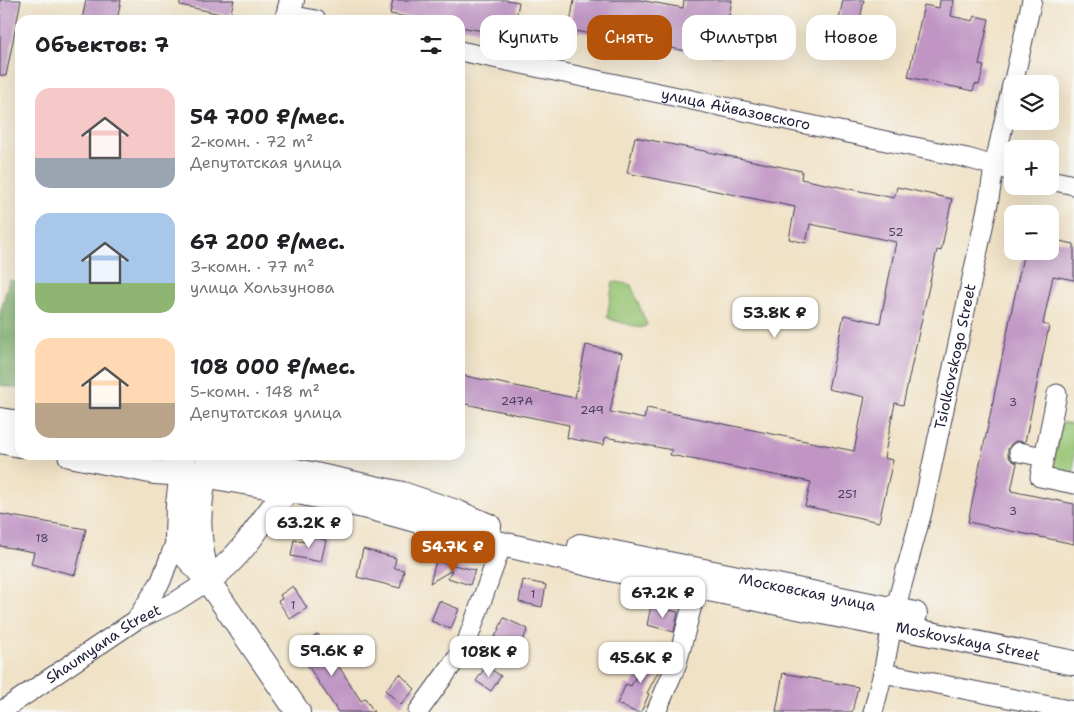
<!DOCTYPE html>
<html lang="ru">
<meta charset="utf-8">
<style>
:root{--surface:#fff;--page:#f2f2f2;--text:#202124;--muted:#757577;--accent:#b45309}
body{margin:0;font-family:"Shantell Sans",sans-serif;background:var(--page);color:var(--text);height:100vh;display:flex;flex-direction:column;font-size:19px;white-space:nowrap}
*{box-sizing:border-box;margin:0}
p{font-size:16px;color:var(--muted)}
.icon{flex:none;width:28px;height:28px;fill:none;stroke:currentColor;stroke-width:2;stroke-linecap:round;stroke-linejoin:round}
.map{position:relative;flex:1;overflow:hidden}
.panel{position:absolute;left:15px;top:15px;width:450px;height:445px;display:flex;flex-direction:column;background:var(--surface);border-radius:15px;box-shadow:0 5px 20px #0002}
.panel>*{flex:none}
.hud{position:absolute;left:480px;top:15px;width:475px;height:45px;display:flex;gap:10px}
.fabs{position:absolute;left:1004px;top:75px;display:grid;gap:10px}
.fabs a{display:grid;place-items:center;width:55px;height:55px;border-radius:10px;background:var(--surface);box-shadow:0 5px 20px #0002;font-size:25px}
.price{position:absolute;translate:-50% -42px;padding:0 11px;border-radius:10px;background:#fff;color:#222;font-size:16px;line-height:32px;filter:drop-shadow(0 1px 2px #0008)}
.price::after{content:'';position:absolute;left:50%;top:30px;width:15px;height:11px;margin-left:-8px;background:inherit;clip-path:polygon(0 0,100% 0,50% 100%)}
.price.selected{background:var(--accent);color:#fff}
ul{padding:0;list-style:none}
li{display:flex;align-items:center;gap:15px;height:125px;padding:0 20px}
li span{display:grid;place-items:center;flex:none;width:140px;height:100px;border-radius:15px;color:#555}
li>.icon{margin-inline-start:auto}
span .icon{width:60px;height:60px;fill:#fffc;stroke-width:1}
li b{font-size:21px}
h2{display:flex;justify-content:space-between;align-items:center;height:60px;padding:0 20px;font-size:21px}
.tag{padding:0 18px;border-radius:15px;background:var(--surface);box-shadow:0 5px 20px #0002;font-size:18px;line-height:45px}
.tag.selected{background:var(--accent);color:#fff}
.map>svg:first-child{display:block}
.green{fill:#96c573;stroke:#5c7457}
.forest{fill:#78aa65;stroke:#4d6650}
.building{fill:#c095c4}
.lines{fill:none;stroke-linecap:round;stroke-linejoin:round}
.minor-casing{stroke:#413f50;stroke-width:21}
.major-casing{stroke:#413f50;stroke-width:26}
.minor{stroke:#fff;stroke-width:19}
.major{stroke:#fff;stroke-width:24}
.labels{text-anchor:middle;stroke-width:4;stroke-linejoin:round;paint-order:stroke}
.number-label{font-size:12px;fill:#4a3f5d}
.street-label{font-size:15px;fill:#22223b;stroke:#f6f6f2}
</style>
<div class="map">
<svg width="1074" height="712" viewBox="0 0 1074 712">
<rect width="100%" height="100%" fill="#f6f6f2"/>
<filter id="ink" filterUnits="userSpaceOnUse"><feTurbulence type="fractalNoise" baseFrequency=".02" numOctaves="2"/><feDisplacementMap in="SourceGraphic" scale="10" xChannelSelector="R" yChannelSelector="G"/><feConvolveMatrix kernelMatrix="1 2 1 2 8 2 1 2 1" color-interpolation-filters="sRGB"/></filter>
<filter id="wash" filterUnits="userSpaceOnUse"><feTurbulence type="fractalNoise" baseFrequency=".0096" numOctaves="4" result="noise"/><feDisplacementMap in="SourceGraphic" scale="20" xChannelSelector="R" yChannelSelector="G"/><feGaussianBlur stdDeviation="1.12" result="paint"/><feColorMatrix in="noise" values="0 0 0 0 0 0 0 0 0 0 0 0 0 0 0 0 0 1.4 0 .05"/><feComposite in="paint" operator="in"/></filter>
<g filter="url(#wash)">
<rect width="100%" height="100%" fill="#f0e2c6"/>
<g class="green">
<path d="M613,281L631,285L647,325L641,328L612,320L607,317Z"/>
<path d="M1062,422L1074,424V473L1052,469Z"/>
</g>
<path class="forest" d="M9,280L20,282V389L0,385V314Z"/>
<g id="blocks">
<g class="building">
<path d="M0,0H21L6,76L0,75Z"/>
<path d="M86,0H121L117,20H82Z"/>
<path d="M180,0H234L230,16L180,5Z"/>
<path d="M393,0H506L519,2L513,36L460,27V20H424L390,14Z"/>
<path d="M574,0H640L683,8L684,0H732L721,57L569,30Z"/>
<path d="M843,0H864L857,34L837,29Z"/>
<path d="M940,0H954L951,16L973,21L975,16L989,19L979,65L984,66L979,85L975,84L973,91L908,77L924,5L939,8Z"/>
<path d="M635,137L802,171L801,179L894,198L897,187L952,199L941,251L937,250L903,405L895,403L884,458L893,460L879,522L805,506L811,482L670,455L672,450L605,437L604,445L567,438L569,425L460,403V375L575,398L586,345L622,353L610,412L644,419L647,408L854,451L865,397L828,389L844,315L880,323L896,242L810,224L806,243L789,239L795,207L627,173Z"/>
<path d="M1050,239L1074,244V280L1053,276L1043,324L1049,326L1025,442L1016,441L1011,444L1008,449V455L1011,460L1017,463L1011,491L1074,504V544L968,522L1024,251H1050Z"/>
<path d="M0,514L86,529L75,575L31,564L34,552L0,546Z"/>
<path d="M305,536L326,540L321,562L291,556L294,540L304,542Z"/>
<path d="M363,549L396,558L394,568L404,570L400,588L357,577Z"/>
<path d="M436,561L475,570L470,585L448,578L452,570L430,583Z"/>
<path d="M523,580L546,585L542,607L519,602Z"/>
<path d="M293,586L307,608L290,619L278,601L282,599L280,595Z"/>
<path d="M439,601L459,609L451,629L431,621Z"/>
<path d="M651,606L678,612L674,632L647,625Z"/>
<path d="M504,618L528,629L517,652L493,641Z"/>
<path d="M318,634L361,701L365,698L374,712H338L297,649Z"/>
<path d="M649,651L665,659L647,693L649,694L641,712H635L617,704L626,684L631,686Z"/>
<path d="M486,666L501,676L491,691L476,681Z"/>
<path d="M783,673L858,687L852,712H776Z"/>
<path d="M400,674L415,689L401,705L385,690Z"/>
</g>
</g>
</g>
<g filter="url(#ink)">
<use href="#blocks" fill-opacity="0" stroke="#413f50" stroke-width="1"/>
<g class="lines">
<defs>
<g id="minor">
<path d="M289,15L316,20"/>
<path id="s1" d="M460,51L967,158L1012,171"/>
<path d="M1013,84L1032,0"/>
<path d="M1050,180L1074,185"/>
<path d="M1057,394L1040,477L1074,484"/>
<path d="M1019,452L1044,457"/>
<path d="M136,620L161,581L177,538"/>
<path d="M883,673L1074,711"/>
<path id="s2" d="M0,712L136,620L175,602L208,581"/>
<path d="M418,712L465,647L502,544"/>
<path d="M656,712L677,663L697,586"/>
<path id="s3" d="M873,712L883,673L895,610L922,512L989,199L994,167L1012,85"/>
</g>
<g id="major">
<path d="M287,20L292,0"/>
<path d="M0,420L20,423"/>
<path d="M0,441L20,445"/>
<path id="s4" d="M70,455L155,472L204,475L289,490L368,507L502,544L615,570L1074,663"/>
<path d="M184,455L178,504L177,538L186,556L208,581L298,712"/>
<path d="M224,455L402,494L456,512L489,526"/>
<path d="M208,459C198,505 195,533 208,579"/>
<path id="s5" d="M580,546L915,614"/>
<path d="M208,581C222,570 234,559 245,545C260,527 271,506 289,490"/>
</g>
</defs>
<use href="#minor" class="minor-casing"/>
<use href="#major" class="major-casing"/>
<use href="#minor" class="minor"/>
<use href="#major" class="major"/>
</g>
</g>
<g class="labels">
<g class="number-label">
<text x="896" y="236">52</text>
<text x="517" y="405">247А</text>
<text x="1013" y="406">3</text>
<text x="592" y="414">249</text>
<text x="847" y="498">251</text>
<text x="1013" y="515">3</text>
<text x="42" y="542">18</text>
<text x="533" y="598">1</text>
<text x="293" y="609">1</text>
</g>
<g class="street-label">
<text dy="5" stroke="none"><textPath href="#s1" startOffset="282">улица Айвазовского</textPath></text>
<text dy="5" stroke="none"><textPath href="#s3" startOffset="365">Tsiolkovskogo Street</textPath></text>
<text dy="5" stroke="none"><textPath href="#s5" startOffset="232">Московская улица</textPath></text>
<text dy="5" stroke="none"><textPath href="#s4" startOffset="918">Moskovskaya Street</textPath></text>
<text dy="5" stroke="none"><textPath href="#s2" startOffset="124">Shaumyana Street</textPath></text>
</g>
</g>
</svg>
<div class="fabs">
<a><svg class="icon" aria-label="layers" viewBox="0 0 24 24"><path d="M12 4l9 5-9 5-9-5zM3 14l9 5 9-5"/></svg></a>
<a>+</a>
<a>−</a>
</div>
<b class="price" style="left:775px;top:339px">53.8K ₽</b>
<b class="price" style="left:309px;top:549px">63.2K ₽</b>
<b class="price selected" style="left:453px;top:573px">54.7K ₽</b>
<b class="price" style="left:663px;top:619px">67.2K ₽</b>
<b class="price" style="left:332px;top:677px">59.6K ₽</b>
<b class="price" style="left:489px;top:678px">108K ₽</b>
<b class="price" style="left:641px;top:684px">45.6K ₽</b>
<div class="hud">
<a class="tag">Купить</a>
<a class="tag selected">Снять</a>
<a class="tag">Фильтры</a>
<a class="tag">Новое</a>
</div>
<section class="panel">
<h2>Объектов: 7<svg class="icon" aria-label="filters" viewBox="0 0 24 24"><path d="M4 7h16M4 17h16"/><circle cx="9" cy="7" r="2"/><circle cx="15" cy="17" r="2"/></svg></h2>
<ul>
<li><span style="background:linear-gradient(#f6c9c9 70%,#9aa5b1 0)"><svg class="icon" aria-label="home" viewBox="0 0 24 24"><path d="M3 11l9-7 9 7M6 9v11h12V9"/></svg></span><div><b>54 700 ₽/мес.</b><p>2-комн. · 72 m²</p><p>Депутатская улица</p></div></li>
<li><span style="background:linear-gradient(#a9c7e8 70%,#8fb573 0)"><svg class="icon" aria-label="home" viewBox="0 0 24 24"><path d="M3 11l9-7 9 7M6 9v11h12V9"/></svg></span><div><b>67 200 ₽/мес.</b><p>3-комн. · 77 m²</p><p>улица Хользунова</p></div></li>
<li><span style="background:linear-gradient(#ffd9b3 65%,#b9a48a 0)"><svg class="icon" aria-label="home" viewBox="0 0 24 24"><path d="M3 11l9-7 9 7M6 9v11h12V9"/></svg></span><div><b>108 000 ₽/мес.</b><p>5-комн. · 148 m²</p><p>Депутатская улица</p></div></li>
</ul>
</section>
</div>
